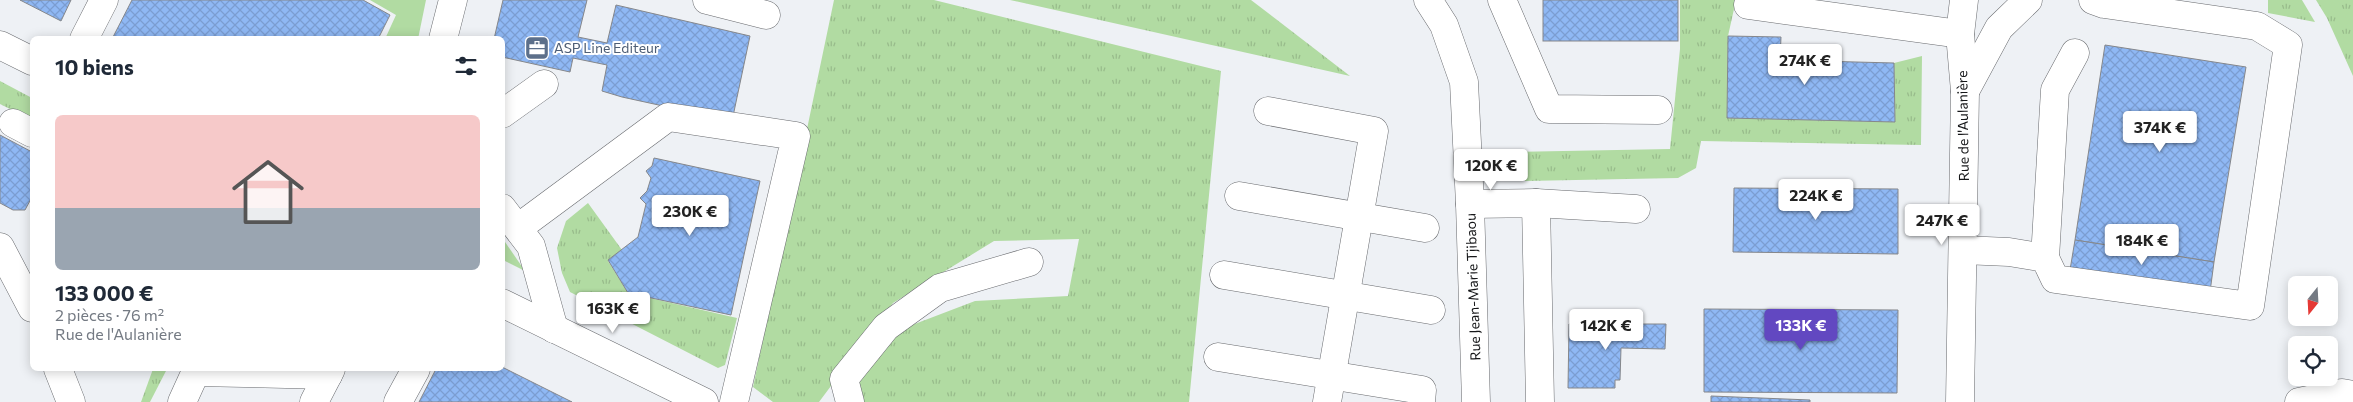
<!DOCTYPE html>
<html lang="fr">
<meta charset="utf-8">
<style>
:root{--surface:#fff;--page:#f2f2f3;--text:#1f2937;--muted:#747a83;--line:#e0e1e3;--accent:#6248c1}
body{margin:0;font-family:Commissioner,sans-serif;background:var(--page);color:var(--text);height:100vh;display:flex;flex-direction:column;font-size:19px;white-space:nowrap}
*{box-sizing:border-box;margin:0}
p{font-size:16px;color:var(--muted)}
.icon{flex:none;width:28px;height:28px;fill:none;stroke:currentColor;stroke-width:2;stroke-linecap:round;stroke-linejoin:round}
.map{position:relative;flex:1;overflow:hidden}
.sheet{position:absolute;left:30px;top:36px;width:475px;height:335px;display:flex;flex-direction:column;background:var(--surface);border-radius:8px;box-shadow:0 2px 12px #0003}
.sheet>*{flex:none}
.needle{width:32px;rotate:198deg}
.fabs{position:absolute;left:2288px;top:276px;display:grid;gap:10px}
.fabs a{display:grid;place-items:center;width:50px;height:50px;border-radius:8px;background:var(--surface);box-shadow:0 2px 12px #0003;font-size:25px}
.price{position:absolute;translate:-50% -42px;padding:0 11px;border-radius:5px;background:#fff;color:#222;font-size:16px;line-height:32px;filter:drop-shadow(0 1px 2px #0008)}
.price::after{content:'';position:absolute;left:50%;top:30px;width:15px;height:11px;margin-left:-8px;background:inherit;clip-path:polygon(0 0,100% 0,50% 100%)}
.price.current{background:var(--accent);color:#fff}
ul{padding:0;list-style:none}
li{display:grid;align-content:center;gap:10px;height:265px;padding:0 25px}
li+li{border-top:1px solid var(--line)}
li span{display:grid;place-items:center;height:155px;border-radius:8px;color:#555}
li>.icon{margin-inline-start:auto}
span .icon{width:90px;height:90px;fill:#fffc;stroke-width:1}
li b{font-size:21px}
h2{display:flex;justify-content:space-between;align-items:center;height:60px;padding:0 25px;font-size:21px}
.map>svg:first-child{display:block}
.grass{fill:url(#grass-tufts)}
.green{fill:#b1dba2}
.building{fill:url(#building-cross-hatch);stroke:#85878b}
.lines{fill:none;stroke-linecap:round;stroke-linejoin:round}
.minor-casing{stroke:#686a6e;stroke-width:29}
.minor{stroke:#fff;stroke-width:28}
.labels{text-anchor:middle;stroke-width:4;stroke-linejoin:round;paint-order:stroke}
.service-label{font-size:14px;fill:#4e5e75;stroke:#fff;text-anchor:start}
.street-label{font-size:14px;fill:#161719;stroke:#fff}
</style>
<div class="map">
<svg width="2353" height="402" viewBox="0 0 2353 402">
<defs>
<pattern id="grass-tufts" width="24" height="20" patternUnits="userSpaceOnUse" patternTransform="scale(1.25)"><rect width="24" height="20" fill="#b1dba2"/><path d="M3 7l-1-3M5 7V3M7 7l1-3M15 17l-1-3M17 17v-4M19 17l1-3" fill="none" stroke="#98bb8b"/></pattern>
<pattern id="building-cross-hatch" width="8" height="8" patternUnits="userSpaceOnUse" patternTransform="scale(1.25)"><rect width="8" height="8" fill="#8fb8f4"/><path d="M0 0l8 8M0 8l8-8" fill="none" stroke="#7b9dd1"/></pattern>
</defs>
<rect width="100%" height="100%" fill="#eef1f5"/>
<g class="grass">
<path d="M834,0H934L1221,71L1189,402H857L851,380L899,330L975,301L1068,296L1079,239L994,241L893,303L819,402H773L753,387Z"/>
<path d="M1010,0H1251L1350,76Z"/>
<path d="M1680,0H1736L1728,36L1727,118L1895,122L1894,63L1922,56L1921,145L1701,141L1696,168L1678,178L1525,181L1513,152L1670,149L1680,49Z"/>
<path d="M2268,0H2302L2315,22L2268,13Z"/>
<path d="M2316,0H2353V76L2327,18Z"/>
<path d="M0,81L32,98V120L0,104Z"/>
<path d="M588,203L622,250L608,261L628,293L737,318L725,365L718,368L570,292L562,273L557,248L566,221Z"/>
<path d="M153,369H167L150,402H141Z"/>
</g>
<g class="green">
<path d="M370,0H426L418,39H385L396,15Z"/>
<path d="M503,239L525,271L503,260Z"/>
</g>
<g class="building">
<path d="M20,0H71L61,21Z"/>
<path d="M132,0H363L390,15L378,39H112Z"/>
<path d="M503,0H587L578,37L607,43L616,5L750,36L732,121L622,97L602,91L607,65L573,58L570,72L502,57V39H494Z"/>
<rect x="1543" y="0" width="135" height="41"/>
<path d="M1728,36L1781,37L1780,60L1894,63L1895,122L1727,118Z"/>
<path d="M2105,45L2246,67L2214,262L2075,240Z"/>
<path d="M0,135L32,152V197L25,210H13L0,203Z"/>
<path d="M654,158L760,181L731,315L628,293L608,260L638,237L646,204L640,198L647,191L651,178L646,171L652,166Z"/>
<path d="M1734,188L1898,189V254L1733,252Z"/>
<path d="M2075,240L2214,262L2210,292L2070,270Z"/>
<path d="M1704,309L1898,310L1897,393L1704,392Z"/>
<path d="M1569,324H1666L1665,349L1621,348L1620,380H1615V388H1568Z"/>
<path d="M502,367L572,402H419L436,369H502Z"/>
<path d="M1711,396L1810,400V402H1711Z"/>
</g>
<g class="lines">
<defs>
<g id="minor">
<path d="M707,0L766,15"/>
<path d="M1428,0L1444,25L1464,82L1470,204L1476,402"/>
<path d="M1502,0L1549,109L1658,110"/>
<path d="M1748,5L1960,34"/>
<path d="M84,39L104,0"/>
<path d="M443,39L453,0"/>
<path d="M0,45L32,61"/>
<path d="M1965,91L1999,28L2028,0"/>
<path d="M1268,111L1374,131L1327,402"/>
<path d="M502,114L544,84"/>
<path d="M13,123L32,133"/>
<path d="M1239,196L1425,228"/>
<path d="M1536,203L1636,209"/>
<path d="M1470,204L1536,203L1540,402"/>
<path d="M502,208L531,246L554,329"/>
<path d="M518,228L668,117L796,136L734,402"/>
<path d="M0,247L32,308"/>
<path d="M1963,250L2009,252L2045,258L2055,279L2250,306L2288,45L2257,26L2104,4L2093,0"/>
<path d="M2045,258L2055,90L2075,53"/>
<path d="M1224,275L1431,310"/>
<path d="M502,303L704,402"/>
<path d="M1218,357L1422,390L1421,402"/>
<path d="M58,369L71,402"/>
<path d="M196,372L328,375"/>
<path d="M182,402L197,369"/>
<path d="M314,402L331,369"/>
<path d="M398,402L416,369"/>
<path d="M850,402L844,379L886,327L940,288L1029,262"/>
<path d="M1960,402L1965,91L1960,34L1964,0"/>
<path d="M2299,402L2342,393L2353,395"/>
</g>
</defs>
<use href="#minor" class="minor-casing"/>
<use href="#minor" class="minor"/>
</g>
<defs>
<symbol id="office-square" viewBox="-11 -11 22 22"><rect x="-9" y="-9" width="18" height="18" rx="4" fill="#5c6f8a" stroke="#fff"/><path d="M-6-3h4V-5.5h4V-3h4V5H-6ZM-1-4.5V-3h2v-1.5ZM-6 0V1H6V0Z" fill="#fff"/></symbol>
</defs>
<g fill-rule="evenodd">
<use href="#office-square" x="523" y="34" width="28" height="28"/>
</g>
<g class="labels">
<g class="service-label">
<text x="554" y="53">ASP Line Editeur</text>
</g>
<g class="street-label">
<text transform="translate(1963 126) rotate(-91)" y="5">Rue de l'Aulanière</text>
<text transform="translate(1473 287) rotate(-92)" y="5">Rue Jean-Marie Tjibaou</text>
</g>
</g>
</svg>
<div class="fabs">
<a><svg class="needle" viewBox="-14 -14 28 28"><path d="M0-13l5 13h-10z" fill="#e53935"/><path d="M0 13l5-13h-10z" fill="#747a83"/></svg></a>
<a><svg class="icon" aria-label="locate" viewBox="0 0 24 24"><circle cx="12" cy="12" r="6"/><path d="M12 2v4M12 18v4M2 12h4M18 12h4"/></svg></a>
</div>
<b class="price" style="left:1805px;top:86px">274K €</b>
<b class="price" style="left:2160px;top:153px">374K €</b>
<b class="price" style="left:1491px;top:191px">120K €</b>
<b class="price" style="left:1816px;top:221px">224K €</b>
<b class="price" style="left:690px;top:237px">230K €</b>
<b class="price" style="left:1942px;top:246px">247K €</b>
<b class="price" style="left:2142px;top:266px">184K €</b>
<b class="price" style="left:613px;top:334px">163K €</b>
<b class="price" style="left:1606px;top:351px">142K €</b>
<b class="price current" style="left:1801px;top:351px">133K €</b>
<section class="sheet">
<h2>10 biens<svg class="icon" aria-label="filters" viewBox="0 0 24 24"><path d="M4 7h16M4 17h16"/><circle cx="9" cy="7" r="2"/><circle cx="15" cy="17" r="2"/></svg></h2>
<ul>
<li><span style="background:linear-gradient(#f6c9c9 60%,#9aa5b1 0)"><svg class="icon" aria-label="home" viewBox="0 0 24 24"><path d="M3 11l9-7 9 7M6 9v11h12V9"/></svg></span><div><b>133 000 €</b><p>2 pièces · 76 m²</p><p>Rue de l'Aulanière</p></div></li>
</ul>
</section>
</div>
